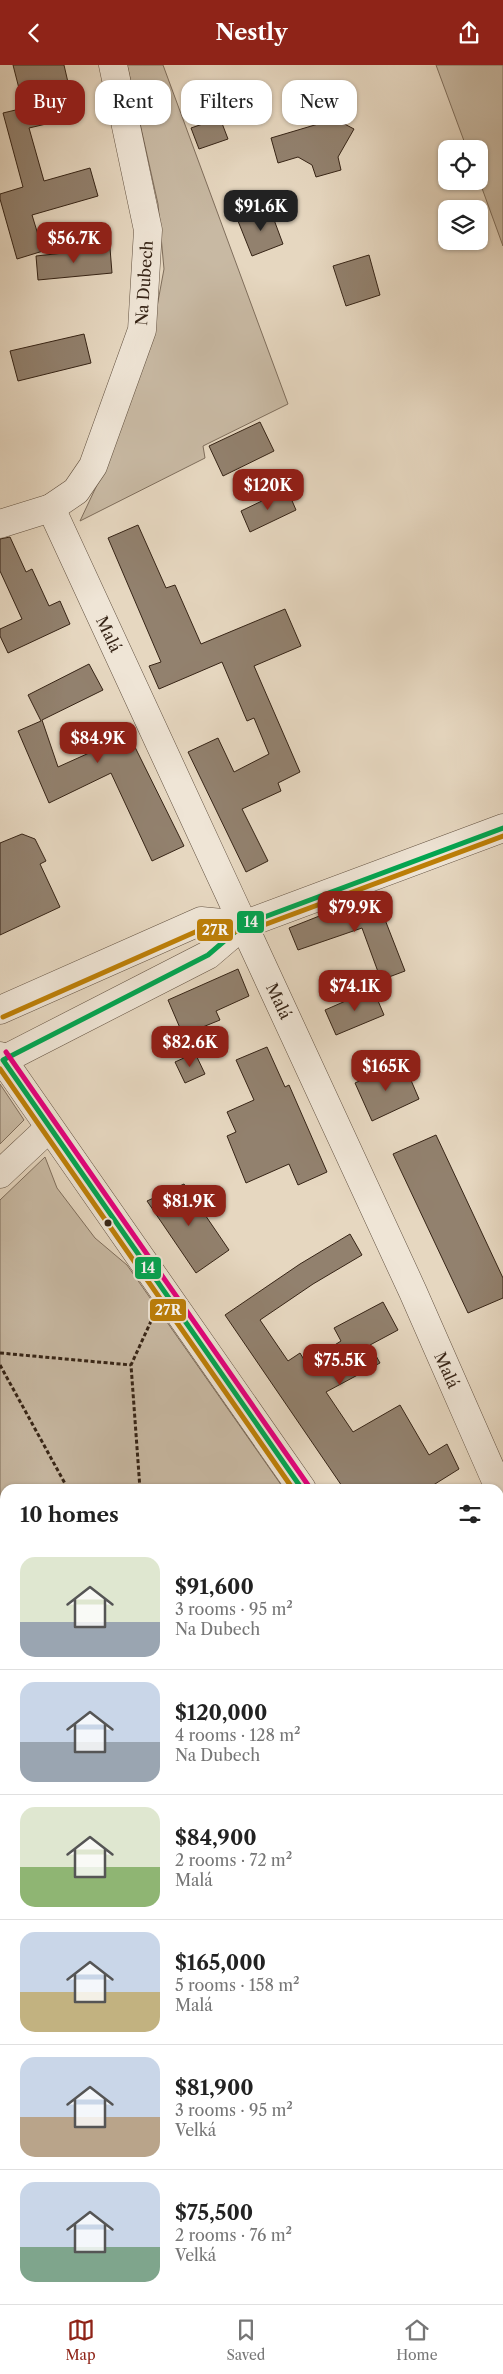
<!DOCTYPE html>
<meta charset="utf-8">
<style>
:root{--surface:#fff;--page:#f2f2f2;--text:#222;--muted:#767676;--line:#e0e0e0;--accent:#8f2418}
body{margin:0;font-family:"Libre Caslon Text",serif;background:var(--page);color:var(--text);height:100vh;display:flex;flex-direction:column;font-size:19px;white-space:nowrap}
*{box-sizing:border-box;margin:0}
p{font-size:16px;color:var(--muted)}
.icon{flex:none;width:28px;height:28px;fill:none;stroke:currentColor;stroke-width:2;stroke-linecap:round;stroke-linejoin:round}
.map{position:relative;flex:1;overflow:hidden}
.sheet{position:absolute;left:0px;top:1419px;width:504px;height:821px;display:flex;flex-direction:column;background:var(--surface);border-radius:15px 15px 0 0;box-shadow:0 1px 4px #0004}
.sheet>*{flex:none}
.hud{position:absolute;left:15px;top:15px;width:474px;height:45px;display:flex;gap:10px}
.tools{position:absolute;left:438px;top:75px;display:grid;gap:10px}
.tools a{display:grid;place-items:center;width:50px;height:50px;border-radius:10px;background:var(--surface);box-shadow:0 1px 4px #0004;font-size:25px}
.price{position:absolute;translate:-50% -42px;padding:0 11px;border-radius:10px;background:var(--accent);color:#fff;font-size:16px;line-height:32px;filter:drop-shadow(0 1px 2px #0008)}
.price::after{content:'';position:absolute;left:50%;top:30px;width:15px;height:11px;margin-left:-8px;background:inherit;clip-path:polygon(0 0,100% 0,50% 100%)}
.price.selected{background:#222;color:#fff}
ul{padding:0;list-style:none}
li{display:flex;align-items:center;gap:15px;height:125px;padding:0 20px}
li+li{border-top:1px solid var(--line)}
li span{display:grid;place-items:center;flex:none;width:140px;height:100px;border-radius:15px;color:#555}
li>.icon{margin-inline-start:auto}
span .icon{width:60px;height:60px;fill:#fffc;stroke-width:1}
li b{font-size:21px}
h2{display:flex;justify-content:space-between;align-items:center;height:60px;padding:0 20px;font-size:21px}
.chip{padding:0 18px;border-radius:15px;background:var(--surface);box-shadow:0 1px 4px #0004;font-size:18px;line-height:45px}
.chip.selected{background:var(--accent);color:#fff}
header{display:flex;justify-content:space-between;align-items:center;height:65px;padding:0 20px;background:var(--accent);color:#fff;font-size:22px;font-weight:800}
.menu{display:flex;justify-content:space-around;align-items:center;height:70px;border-top:1px solid var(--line);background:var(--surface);font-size:14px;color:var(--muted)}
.menu a{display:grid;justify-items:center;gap:2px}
.menu .selected{color:var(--accent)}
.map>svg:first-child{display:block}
.green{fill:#c8b9a3;stroke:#7f6e5c}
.building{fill:#92816e;stroke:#362416}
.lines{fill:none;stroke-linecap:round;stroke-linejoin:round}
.minor-casing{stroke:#625140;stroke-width:29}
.path{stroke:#362416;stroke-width:3;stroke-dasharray:4 2.5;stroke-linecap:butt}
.minor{stroke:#efe5d6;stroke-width:28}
.bus-1-casing{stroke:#efe5d6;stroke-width:9}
.bus-2-casing{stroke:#efe5d6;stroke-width:9}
.bus-3-casing{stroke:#efe5d6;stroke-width:9}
.bus-1{stroke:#00a651;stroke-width:5}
.bus-2{stroke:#bd7f07;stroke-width:5}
.bus-3{stroke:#e5007d;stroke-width:5}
.bus-dot{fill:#362416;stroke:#efe5d6;stroke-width:2}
.labels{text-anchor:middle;stroke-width:4.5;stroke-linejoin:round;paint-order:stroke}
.street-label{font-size:16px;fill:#362416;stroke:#efe5d6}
.line-badge{stroke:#efe5d6;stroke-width:2}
.badge-label{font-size:14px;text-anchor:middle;font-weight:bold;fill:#fff}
</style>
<header><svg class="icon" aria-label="back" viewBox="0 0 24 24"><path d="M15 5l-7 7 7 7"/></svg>Nestly<svg class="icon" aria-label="share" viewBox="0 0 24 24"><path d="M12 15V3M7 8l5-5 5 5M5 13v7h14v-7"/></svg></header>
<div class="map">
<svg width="503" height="2239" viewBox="0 0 503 2239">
<rect width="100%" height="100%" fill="#e6d7c0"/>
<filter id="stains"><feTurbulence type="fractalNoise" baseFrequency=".004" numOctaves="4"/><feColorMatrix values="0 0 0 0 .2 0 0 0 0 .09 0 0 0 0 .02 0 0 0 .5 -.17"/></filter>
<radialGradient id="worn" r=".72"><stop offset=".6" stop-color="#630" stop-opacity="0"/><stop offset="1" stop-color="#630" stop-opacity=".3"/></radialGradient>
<g class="green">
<path d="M127,0H163L288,339L203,381L205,393L80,456L104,405L154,258L164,204L158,139Z"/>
<path d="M436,0H503V181L479,115V84H467Z"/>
<path d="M0,1019L24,1055L0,1079Z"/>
<path d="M45,1092L57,1123L95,1173L127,1200L284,1424H5V1933H0V1135Z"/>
<path d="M0,1954H5V2235H357V2239H0Z"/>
</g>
<g class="building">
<path d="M13,0H64L76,52L29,63L44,116L90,103L98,131L32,150L43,186L17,194L0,134V129L23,122L3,48L24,43Z"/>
<path d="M220,53L228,74L199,84L191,63Z"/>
<path d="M335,54L354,64L338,92L341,105L316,112L312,100L298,92L278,98L271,73Z"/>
<path d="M270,144L283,179L252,191L238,156Z"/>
<path d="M110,183L112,208L38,215L36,191Z"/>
<path d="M369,190L380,230L346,241L333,201Z"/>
<path d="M84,269L91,298L18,316L10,286Z"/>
<path d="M260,357L274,386L223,411L209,381Z"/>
<path d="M287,424L296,445L250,467L241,446Z"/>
<path d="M138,460L166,523L175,520L201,579L285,544L301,581L254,601L300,707L278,718L281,726L242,744L268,796L246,807L188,687L218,673L234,707L269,689L254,653L247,656L222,597L159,624L149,601L161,597L108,473Z"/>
<path d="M10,472L26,507L32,504L49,541L60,536L70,559L8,588L0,571V564L22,554L0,506V474Z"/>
<path d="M89,599L103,625L42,655L58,702L129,670L184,781L152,796L111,708L49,738L18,666L41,656L28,630Z"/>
<path d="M22,769L35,774L46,796L40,799L60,842L0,870V778Z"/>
<path d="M375,829L405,906L381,915L362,863L298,885L289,863Z"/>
<path d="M238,904L249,931L216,946L220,955L183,970L168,935Z"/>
<path d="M373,924L384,950L336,970L325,945Z"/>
<path d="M267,982L285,1022L289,1020L327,1107L298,1120L289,1099L246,1118L227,1071L236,1067L227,1047L254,1035L236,995Z"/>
<path d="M195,988L205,1009L185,1018L175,997Z"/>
<path d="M392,1001L396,1010L407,1006L419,1034L372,1056L355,1018Z"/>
<path d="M436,1070L503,1213V1233L468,1248L393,1089Z"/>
<path d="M184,1119L229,1185L196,1208L147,1136Z"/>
<path d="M350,1169L362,1190L313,1219L260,1255L288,1296L300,1288L306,1298L341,1276L334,1263L383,1237L398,1265L370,1280L380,1298L326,1327L353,1367L400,1340L429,1390L447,1379L459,1404L427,1424H344L225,1250L300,1199Z"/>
</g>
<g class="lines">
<defs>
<g id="minor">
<path d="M51,443L413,1227L503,1432"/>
<path d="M0,459L51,443L76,426L93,401L142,265L148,165L113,0"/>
<path d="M0,945L201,856L243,860"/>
<path d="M0,991L302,1424"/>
<path d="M3,995L208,890L243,860L503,763"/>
<path d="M0,1109L49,1063"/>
<path d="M499,1702L503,1708"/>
<path d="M499,1730L503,1728"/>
<path d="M0,1946L5,1945"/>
<path d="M499,2065L503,2064"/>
<path d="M364,2235L365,2239"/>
</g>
</defs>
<use href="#minor" class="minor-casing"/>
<g class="path">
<path d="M0,1288L131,1300"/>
<path d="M0,1300L68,1424"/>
<path d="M140,1424L131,1300L152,1254"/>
<path d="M0,1514L5,1523"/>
<path d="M0,1629L5,1626"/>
<path d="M0,1678L5,1686"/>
<path d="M0,1980L5,1979"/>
<path d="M0,2178L5,2177"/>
<path d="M0,2220L5,2226"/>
<path d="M13,2235L16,2239"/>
<path d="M147,2235L148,2239"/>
<path d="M330,2235V2239"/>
</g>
<use href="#minor" class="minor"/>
<defs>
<path id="bus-1" d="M302,1424L3,995L208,890L243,860L503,763"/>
<g id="bus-2">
<path d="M3,952L202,864L245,867L503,771"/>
<path d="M0,1004L293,1424"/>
</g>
<path id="bus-3" d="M6,987L308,1420"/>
</defs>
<use href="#bus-1" class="bus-1-casing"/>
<use href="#bus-2" class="bus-2-casing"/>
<use href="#bus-3" class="bus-3-casing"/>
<use href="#bus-1" class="bus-1"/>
<use href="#bus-2" class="bus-2"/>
<use href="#bus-3" class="bus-3"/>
</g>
<circle class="bus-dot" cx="108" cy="1158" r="4.5"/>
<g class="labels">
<g class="street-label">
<text transform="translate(144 218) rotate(-86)" y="6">Na Dubech</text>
<text transform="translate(109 569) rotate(65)" y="6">Malá</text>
<text transform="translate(279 936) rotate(65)" y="6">Malá</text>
<text transform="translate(447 1305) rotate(66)" y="6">Malá</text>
</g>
</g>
<g class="line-badge">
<rect x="236" y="845" width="29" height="24" rx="5" fill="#00a651"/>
<rect x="196" y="853" width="38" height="24" rx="5" fill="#bd7f07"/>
<rect x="134" y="1191" width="28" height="24" rx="5" fill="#00a651"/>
<rect x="149" y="1233" width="38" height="24" rx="5" fill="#bd7f07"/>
</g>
<g class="badge-label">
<text x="251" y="862">14</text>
<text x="215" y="870">27R</text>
<text x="148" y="1208">14</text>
<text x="168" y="1250">27R</text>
</g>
<rect width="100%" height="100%" filter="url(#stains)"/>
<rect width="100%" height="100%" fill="url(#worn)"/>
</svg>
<div class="tools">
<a><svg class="icon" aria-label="locate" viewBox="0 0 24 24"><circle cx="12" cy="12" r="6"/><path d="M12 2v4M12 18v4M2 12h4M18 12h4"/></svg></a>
<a><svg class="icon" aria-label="layers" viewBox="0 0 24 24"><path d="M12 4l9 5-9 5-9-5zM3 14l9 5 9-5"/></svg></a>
</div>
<b class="price selected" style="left:261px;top:167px">$91.6K</b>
<b class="price" style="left:74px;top:199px">$56.7K</b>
<b class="price" style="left:268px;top:446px">$120K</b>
<b class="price" style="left:98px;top:699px">$84.9K</b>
<b class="price" style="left:355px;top:868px">$79.9K</b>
<b class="price" style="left:355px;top:947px">$74.1K</b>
<b class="price" style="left:190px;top:1003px">$82.6K</b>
<b class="price" style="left:386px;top:1027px">$165K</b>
<b class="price" style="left:189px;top:1162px">$81.9K</b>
<b class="price" style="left:340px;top:1321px">$75.5K</b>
<div class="hud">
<a class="chip selected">Buy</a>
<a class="chip">Rent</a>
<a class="chip">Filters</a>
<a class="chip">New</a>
</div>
<section class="sheet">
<h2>10 homes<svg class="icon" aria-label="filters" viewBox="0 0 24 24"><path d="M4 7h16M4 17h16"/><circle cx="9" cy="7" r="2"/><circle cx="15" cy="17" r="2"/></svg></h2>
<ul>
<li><span style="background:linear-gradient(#dfe7d0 65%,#9aa5b1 0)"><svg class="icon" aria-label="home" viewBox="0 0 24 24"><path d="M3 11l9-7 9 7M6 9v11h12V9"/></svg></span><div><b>$91,600</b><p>3 rooms · 95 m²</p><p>Na Dubech</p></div></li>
<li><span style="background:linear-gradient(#c9d6e8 60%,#9aa5b1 0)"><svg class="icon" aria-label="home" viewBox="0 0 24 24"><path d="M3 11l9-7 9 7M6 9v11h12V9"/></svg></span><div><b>$120,000</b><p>4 rooms · 128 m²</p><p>Na Dubech</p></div></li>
<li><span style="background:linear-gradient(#dfe7d0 60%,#8fb573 0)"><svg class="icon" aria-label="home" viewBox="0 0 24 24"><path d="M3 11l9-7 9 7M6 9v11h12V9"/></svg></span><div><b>$84,900</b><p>2 rooms · 72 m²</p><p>Malá</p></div></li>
<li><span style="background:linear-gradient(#c9d6e8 60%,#c2b280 0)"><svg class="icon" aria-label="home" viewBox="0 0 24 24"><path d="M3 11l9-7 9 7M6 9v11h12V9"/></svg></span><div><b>$165,000</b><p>5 rooms · 158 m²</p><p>Malá</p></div></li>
<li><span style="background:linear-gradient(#c9d6e8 60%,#b9a48a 0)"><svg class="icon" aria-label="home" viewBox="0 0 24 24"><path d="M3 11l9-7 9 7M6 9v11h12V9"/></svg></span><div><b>$81,900</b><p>3 rooms · 95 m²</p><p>Velká</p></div></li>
<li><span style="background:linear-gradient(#c9d6e8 65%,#7fa58c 0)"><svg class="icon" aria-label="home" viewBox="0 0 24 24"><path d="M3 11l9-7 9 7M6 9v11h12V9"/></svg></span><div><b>$75,500</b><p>2 rooms · 76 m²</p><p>Velká</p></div></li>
</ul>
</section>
</div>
<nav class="menu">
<a class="selected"><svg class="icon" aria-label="map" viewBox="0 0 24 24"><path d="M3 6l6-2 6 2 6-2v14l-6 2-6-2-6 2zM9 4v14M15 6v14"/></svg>Map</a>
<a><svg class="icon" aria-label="saved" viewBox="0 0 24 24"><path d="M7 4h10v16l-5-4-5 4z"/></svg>Saved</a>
<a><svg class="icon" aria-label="home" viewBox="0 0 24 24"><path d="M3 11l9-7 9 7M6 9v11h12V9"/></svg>Home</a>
</nav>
